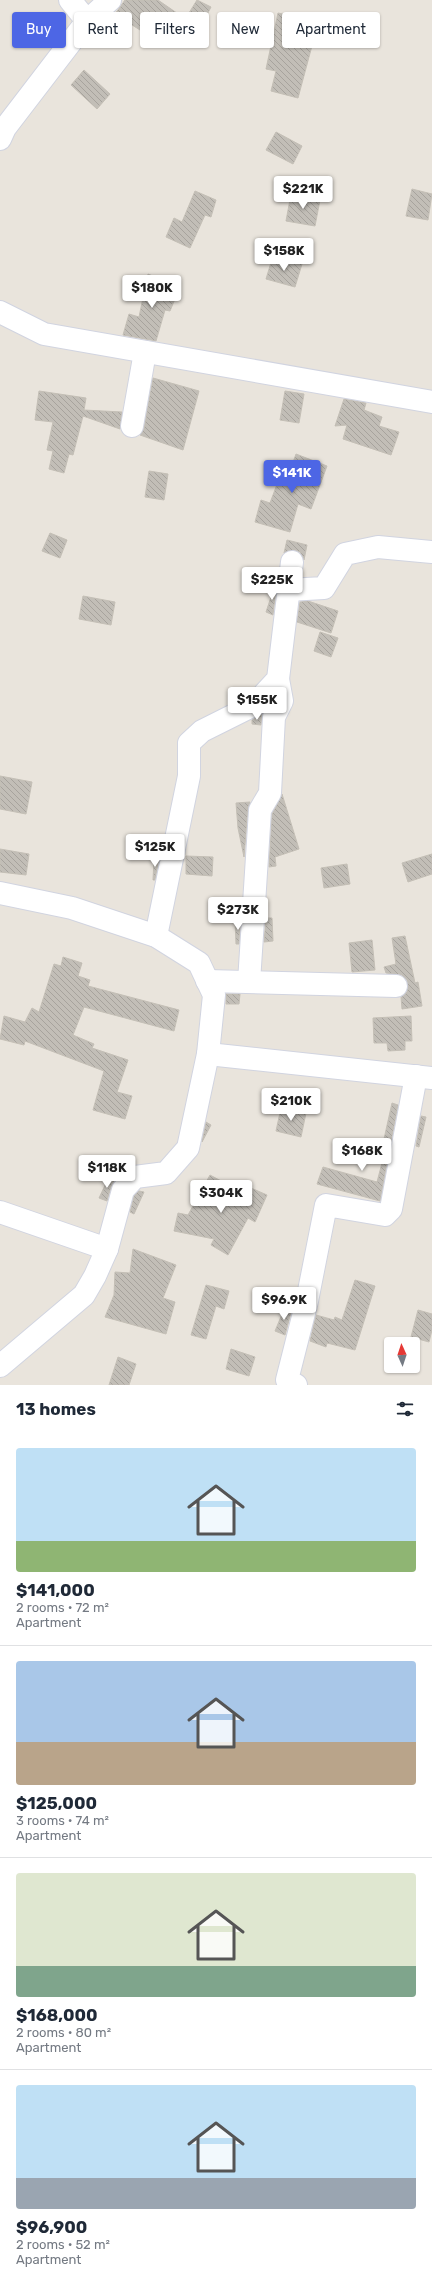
<!DOCTYPE html>
<meta charset="utf-8">
<style>
:root{--surface:#fff;--page:#f2f2f3;--text:#1f2937;--muted:#747a83;--line:#e0e1e3;--accent:#4d66e5}
body{margin:0;font-family:Rubik,sans-serif;background:var(--page);color:var(--text);height:100vh;display:flex;flex-direction:column;font-size:15px;white-space:nowrap}
*{box-sizing:border-box;margin:0}
p{font-size:13px;color:var(--muted)}
.icon{flex:none;width:22px;height:22px;fill:none;stroke:currentColor;stroke-width:2;stroke-linecap:round;stroke-linejoin:round}
.map{position:relative;height:1385px;overflow:hidden}
.drawer{display:flex;flex-direction:column;background:var(--surface);flex:1}
.drawer>*{flex:none}
.banner{position:absolute;left:12px;top:12px;width:408px;height:36px;display:flex;gap:8px}
.needle{width:26px;rotate:357deg}
.tools{position:absolute;left:384px;top:1337px;display:grid;gap:8px}
.tools a{display:grid;place-items:center;width:36px;height:36px;border-radius:4px;background:var(--surface);box-shadow:0 1px 3px #0004;font-size:20px}
.price{position:absolute;translate:-50% -34px;padding:0 9px;border-radius:4px;background:#fff;color:#222;font-size:13px;line-height:26px;filter:drop-shadow(0 1px 2px #0008)}
.price::after{content:'';position:absolute;left:50%;top:24px;width:12px;height:9px;margin-left:-6px;background:inherit;clip-path:polygon(0 0,100% 0,50% 100%)}
.price.on{background:var(--accent);color:#fff}
ul{padding:0;list-style:none}
li{display:grid;align-content:center;gap:8px;height:212px;padding:0 16px}
li+li{border-top:1px solid var(--line)}
li span{display:grid;place-items:center;height:124px;border-radius:4px;color:#555}
li>.icon{margin-inline-start:auto}
span .icon{width:72px;height:72px;fill:#fffc;stroke-width:1}
li b{font-size:17px}
h2{display:flex;justify-content:space-between;align-items:center;height:48px;padding:0 16px;font-size:17px}
.chip{padding:0 14px;border-radius:4px;background:var(--surface);box-shadow:0 1px 3px #0004;font-size:14px;line-height:36px}
.chip.on{background:var(--accent);color:#fff}
.map>svg:first-child{display:block}
.building{fill:url(#building-back-hatch);stroke:#c4bfb6}
.lines{fill:none;stroke-linecap:round;stroke-linejoin:round}
.minor-casing{stroke:#d1d4e0;stroke-width:24}
.minor{stroke:#fff;stroke-width:22}
</style>
<div class="map">
<svg width="432" height="1385" viewBox="0 0 432 1385">
<defs>
<pattern id="building-back-hatch" width="6" height="6" patternUnits="userSpaceOnUse"><rect width="6" height="6" fill="#c2beb7"/><path d="M-1 5l2 2M0 0l6 6M5-1l2 2" fill="none" stroke="#a7a39d"/></pattern>
</defs>
<rect width="100%" height="100%" fill="#e9e4dc"/>
<g class="building">
<path d="M125,0H158L184,18L165,46L115,14Z"/>
<path d="M197,0L211,7L199,30L184,21Z"/>
<path d="M278,13L323,23L318,43L313,42L298,98L271,91L276,71L266,69Z"/>
<path d="M84,70L110,94L97,109L71,85Z"/>
<path d="M276,132L302,146L293,164L266,150Z"/>
<path d="M412,189L432,194L428,220L406,216Z"/>
<path d="M195,191L216,200L211,217L205,215L190,248L166,237L174,218L182,222Z"/>
<path d="M291,194L320,200L315,226L286,221Z"/>
<path d="M273,256L302,264L295,287L266,279Z"/>
<path d="M148,274L180,287L170,311L165,310L156,341L123,335L129,314L139,317Z"/>
<path d="M153,378L199,391L183,450L140,435L144,428Z"/>
<path d="M39,391L86,398L84,410L122,412L120,429L83,416L73,455L69,454L64,473L49,469L53,451L47,450L53,422L35,420Z"/>
<path d="M285,391L304,394L299,423L280,420Z"/>
<path d="M344,399L366,403L364,410L382,417L379,426L399,432L391,455L343,439L347,425L335,426Z"/>
<path d="M296,454L327,466L311,509L298,504L290,532L255,522L261,500L270,503L279,479L286,482Z"/>
<path d="M149,471L168,474L164,500L145,497Z"/>
<path d="M50,533L67,540L60,558L42,551Z"/>
<path d="M287,540L307,545L304,560L300,552L294,550L284,553Z"/>
<path d="M278,576L276,590L273,615L266,612Z"/>
<path d="M83,596L115,602L111,625L79,619Z"/>
<path d="M308,601L338,611L331,633L297,622L300,602Z"/>
<path d="M320,632L338,638L331,657L314,651Z"/>
<path d="M262,714L261,725L252,724V720Z"/>
<path d="M0,776L32,782L26,814L0,809Z"/>
<path d="M282,794L299,849L275,857L276,866L269,867L272,814Z"/>
<path d="M250,802L248,809L244,857L238,828L236,803Z"/>
<path d="M0,849L29,854L26,875L0,872Z"/>
<path d="M432,854V874L408,882L402,863Z"/>
<path d="M186,856L213,857L212,876L186,874Z"/>
<path d="M154,859H159L155,880H153Z"/>
<path d="M347,864L350,884L324,888L321,868Z"/>
<path d="M266,918H272L273,941L264,942Z"/>
<path d="M235,920H240L239,944H236Z"/>
<path d="M405,936L415,983L418,982L422,1006L402,1009L401,997L407,992V980L402,975L386,973L384,967L396,964L392,938Z"/>
<path d="M372,940L375,970L352,972L349,943Z"/>
<path d="M63,957L82,963L78,976L90,980L88,986L179,1010L174,1031L84,1007L73,1035L94,1044L92,1048L128,1060L117,1092L132,1096L125,1119L93,1110L104,1071L25,1041L24,1045L0,1039L4,1016L25,1022L32,1008L39,1012L54,964L61,966Z"/>
<path d="M226,994H240L239,1004H226Z"/>
<path d="M411,1016L412,1041H405V1050L388,1051L387,1043H374L373,1018Z"/>
<path d="M392,1103L398,1105L380,1201L317,1184L323,1167L377,1182L388,1140L384,1139Z"/>
<path d="M281,1108L306,1113L301,1137L276,1131Z"/>
<path d="M421,1116L426,1117L419,1147L416,1146Z"/>
<path d="M206,1122L211,1125L202,1142Z"/>
<path d="M210,1175L247,1195L251,1188L267,1195L255,1222L248,1218L228,1255L211,1245L214,1239L174,1231L178,1213L188,1215Z"/>
<path d="M109,1177L115,1180L111,1187L107,1201L99,1198Z"/>
<path d="M139,1191L144,1192L134,1214L130,1212L134,1196Z"/>
<path d="M133,1249L176,1265L163,1298L175,1302L166,1334L105,1317L114,1295L115,1272L130,1273Z"/>
<path d="M355,1280L375,1286L355,1350L327,1343L326,1347L310,1341L316,1315L334,1320L335,1317L342,1320Z"/>
<path d="M206,1285L229,1291L224,1309L216,1306L206,1339L191,1335Z"/>
<path d="M285,1307L292,1309L285,1335L275,1331Z"/>
<path d="M418,1310L432,1314V1330L429,1342L411,1337Z"/>
<path d="M231,1349L255,1357L249,1376L226,1369Z"/>
<path d="M118,1357L136,1364L129,1385H109Z"/>
</g>
<g class="lines">
<defs>
<g id="minor">
<path d="M70,0L87,21"/>
<path d="M0,139L5,128L87,21L110,0"/>
<path d="M0,312L44,334L432,402"/>
<path d="M132,426L145,352"/>
<path d="M288,590L324,588L345,554L378,547L432,552"/>
<path d="M0,893L72,908L156,936L199,963L214,995L208,1054L188,1148L166,1173L135,1177L123,1190L107,1249L95,1276L84,1295L0,1366"/>
<path d="M156,936L189,776V743L202,731L254,705L278,679L292,562"/>
<path d="M207,981L396,986"/>
<path d="M249,982L260,810L270,793L274,717L282,701L278,679"/>
<path d="M208,1054L432,1078"/>
<path d="M0,1212L107,1249"/>
<path d="M296,1385L287,1380L307,1301L326,1205L385,1215L391,1209L416,1076"/>
</g>
</defs>
<use href="#minor" class="minor-casing"/>
<use href="#minor" class="minor"/>
</g>
</svg>
<div class="tools">
<a><svg class="needle" viewBox="-14 -14 28 28"><path d="M0-13l5 13h-10z" fill="#e53935"/><path d="M0 13l5-13h-10z" fill="#747a83"/></svg></a>
</div>
<b class="price" style="left:303px;top:210px">$221K</b>
<b class="price" style="left:284px;top:272px">$158K</b>
<b class="price" style="left:152px;top:309px">$180K</b>
<b class="price on" style="left:292px;top:494px">$141K</b>
<b class="price" style="left:272px;top:601px">$225K</b>
<b class="price" style="left:257px;top:721px">$155K</b>
<b class="price" style="left:155px;top:868px">$125K</b>
<b class="price" style="left:238px;top:931px">$273K</b>
<b class="price" style="left:291px;top:1122px">$210K</b>
<b class="price" style="left:362px;top:1172px">$168K</b>
<b class="price" style="left:107px;top:1189px">$118K</b>
<b class="price" style="left:221px;top:1214px">$304K</b>
<b class="price" style="left:284px;top:1321px">$96.9K</b>
<div class="banner">
<a class="chip on">Buy</a>
<a class="chip">Rent</a>
<a class="chip">Filters</a>
<a class="chip">New</a>
<a class="chip">Apartment</a>
</div>
</div>
<section class="drawer">
<h2>13 homes<svg class="icon" aria-label="filters" viewBox="0 0 24 24"><path d="M4 7h16M4 17h16"/><circle cx="9" cy="7" r="2"/><circle cx="15" cy="17" r="2"/></svg></h2>
<ul>
<li><span style="background:linear-gradient(#bfe0f5 75%,#8fb573 0)"><svg class="icon" aria-label="home" viewBox="0 0 24 24"><path d="M3 11l9-7 9 7M6 9v11h12V9"/></svg></span><div><b>$141,000</b><p>2 rooms · 72 m²</p><p>Apartment</p></div></li>
<li><span style="background:linear-gradient(#a9c7e8 65%,#b9a48a 0)"><svg class="icon" aria-label="home" viewBox="0 0 24 24"><path d="M3 11l9-7 9 7M6 9v11h12V9"/></svg></span><div><b>$125,000</b><p>3 rooms · 74 m²</p><p>Apartment</p></div></li>
<li><span style="background:linear-gradient(#dfe7d0 75%,#7fa58c 0)"><svg class="icon" aria-label="home" viewBox="0 0 24 24"><path d="M3 11l9-7 9 7M6 9v11h12V9"/></svg></span><div><b>$168,000</b><p>2 rooms · 80 m²</p><p>Apartment</p></div></li>
<li><span style="background:linear-gradient(#bfe0f5 75%,#9aa5b1 0)"><svg class="icon" aria-label="home" viewBox="0 0 24 24"><path d="M3 11l9-7 9 7M6 9v11h12V9"/></svg></span><div><b>$96,900</b><p>2 rooms · 52 m²</p><p>Apartment</p></div></li>
</ul>
</section>
